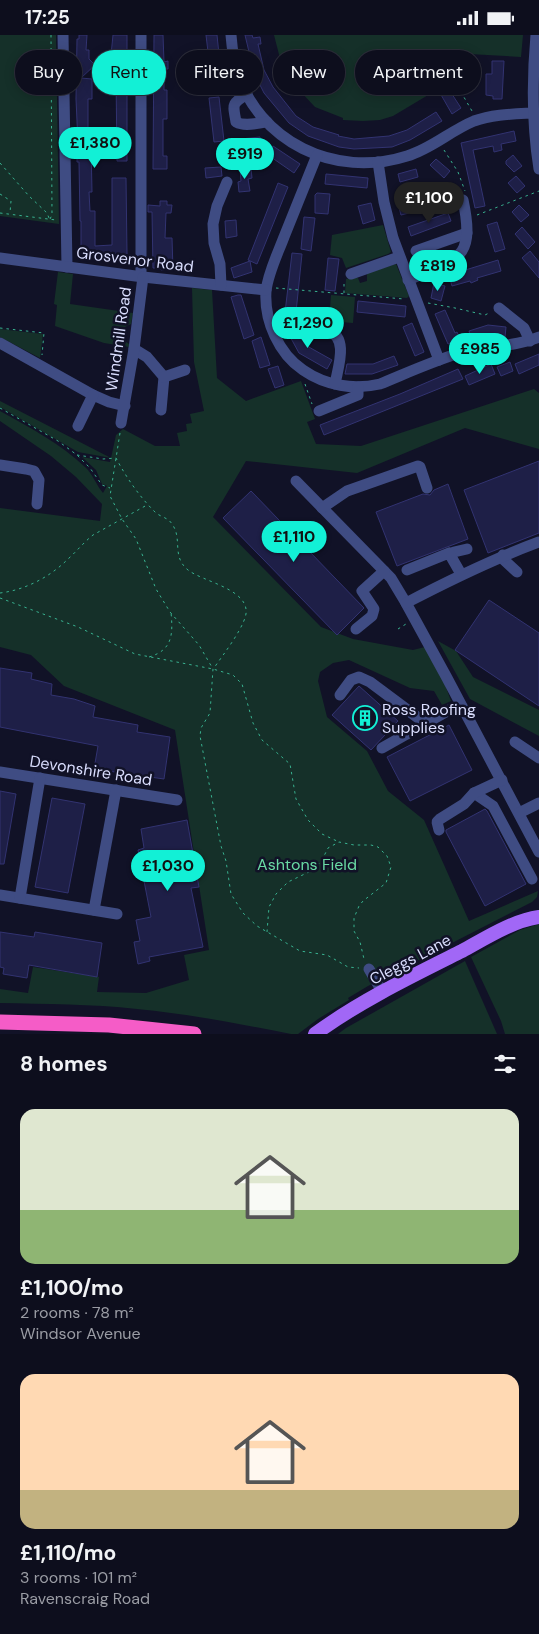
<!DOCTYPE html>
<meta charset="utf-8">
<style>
:root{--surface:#0d0e1d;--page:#161726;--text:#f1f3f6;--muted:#9a9ca4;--line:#2d2e3b;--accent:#12f0d6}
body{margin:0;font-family:"DM Sans",sans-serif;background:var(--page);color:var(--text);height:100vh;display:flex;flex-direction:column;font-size:19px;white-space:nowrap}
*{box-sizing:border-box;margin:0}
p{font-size:16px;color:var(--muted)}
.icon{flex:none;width:28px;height:28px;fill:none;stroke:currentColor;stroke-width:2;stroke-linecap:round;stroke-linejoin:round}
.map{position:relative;height:999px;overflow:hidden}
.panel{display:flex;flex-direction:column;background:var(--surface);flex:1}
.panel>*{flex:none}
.banner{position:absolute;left:15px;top:15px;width:510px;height:45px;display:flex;gap:10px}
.price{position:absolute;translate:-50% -42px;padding:0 11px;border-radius:18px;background:var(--accent);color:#111;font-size:16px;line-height:32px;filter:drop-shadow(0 1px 2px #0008)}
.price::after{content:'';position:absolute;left:50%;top:30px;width:15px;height:11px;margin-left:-8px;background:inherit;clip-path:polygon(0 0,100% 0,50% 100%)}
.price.on{background:#222;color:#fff}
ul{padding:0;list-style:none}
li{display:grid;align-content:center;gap:10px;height:265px;padding:0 20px}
li span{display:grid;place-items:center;height:155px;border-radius:15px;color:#555}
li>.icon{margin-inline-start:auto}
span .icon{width:90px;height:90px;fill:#fffc;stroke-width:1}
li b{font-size:21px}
h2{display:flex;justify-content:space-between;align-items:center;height:60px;padding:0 20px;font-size:21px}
.chip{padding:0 18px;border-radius:22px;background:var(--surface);box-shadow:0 2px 12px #0003,0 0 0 1px var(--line);font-size:18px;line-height:45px}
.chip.on{background:var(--accent);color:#111}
.status{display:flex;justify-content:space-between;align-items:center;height:35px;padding:0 25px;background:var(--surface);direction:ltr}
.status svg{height:14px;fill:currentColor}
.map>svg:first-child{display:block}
.green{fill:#153029}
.building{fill:#1e1f47;stroke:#323371}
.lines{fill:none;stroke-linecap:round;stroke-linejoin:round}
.path{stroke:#38b290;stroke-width:1;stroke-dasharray:2.5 4;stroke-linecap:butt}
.minor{stroke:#3f4c83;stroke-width:11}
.major{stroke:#a167f6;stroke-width:14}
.highway{stroke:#f55cc7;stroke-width:15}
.labels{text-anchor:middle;stroke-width:5;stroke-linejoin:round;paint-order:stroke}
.street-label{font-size:16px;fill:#d9ddfd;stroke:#111227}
.poi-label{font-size:16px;fill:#d9ddfd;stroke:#111227;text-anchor:start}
.park-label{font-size:16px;fill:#69d9a4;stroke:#111227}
</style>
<div class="status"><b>17:25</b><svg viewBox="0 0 49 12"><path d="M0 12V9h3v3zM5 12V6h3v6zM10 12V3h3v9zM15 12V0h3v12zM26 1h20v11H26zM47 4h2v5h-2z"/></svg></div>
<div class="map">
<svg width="539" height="999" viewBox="0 0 539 999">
<rect width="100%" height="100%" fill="#111227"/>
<g class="green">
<path d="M0,0H56L59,189L0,181Z"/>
<path d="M274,0H523L521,22L469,19L468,26L457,35L455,44L393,81L380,85L363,86L343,85V83L315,72L284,39Z"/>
<path d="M383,190L391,217L388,219L346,233L342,223L330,220L332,200Z"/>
<path d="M396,229L409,261L407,263L345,258L346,244L354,242L358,243L360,248L367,246V238Z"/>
<path d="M58,237L73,239L70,269L133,278L131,289L125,292L123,305L129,309V312L104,308L55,291L57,270L54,269Z"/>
<path d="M192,253L212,255L217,343L246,366L301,346L315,384L307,387L316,409L361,411L534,354L539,358V414L465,393L357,438L246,426L213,482L321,592L353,604L413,615L425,612L444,647L451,666L442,670L434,656L410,653L349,625L333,628L320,637L318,646L327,682L367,716L388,756L424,785L469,886L538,856L537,862L532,867L368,951L348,963L349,965L318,984L298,999H291C240,989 189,979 137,974C92,969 46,969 0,968V954L28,958L33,932L99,942L97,957L146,958L189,945L184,920L209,915L175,695L64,651L31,620L0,612V473L100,486L102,469L76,442L51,421L0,386V376C30,393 60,408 85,432C93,439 96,450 103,458L107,451L102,449L96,435L82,422L110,427L111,423L78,417L0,372V366L111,423L116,400L123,394L155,411H180L177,398L187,396L186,389L192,388L190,379L204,376L194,327Z"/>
<path d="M331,260L355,262L353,288L329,286Z"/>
<path d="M0,294L43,299L40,323L0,302Z"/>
<path d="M438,606L456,616L473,642L539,675V701L470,664Z"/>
<path d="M539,889V999H505L501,986L471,922L520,895Z"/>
<path d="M465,926L497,999H338L346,993Z"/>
</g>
<g class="building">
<path d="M79,0H87L86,15H89V24L95,30L81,43L92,44V64H88V110H91L92,157H89L90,176H95V211L112,210V143H126L127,219H112V217L81,219V186H80L79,127H77V108H78L76,64L77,4H79Z"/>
<path d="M113,0H127V126H117L116,40L103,39V33H115V20H111Z"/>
<path d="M154,0H163L164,27L168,26V34H164V55H167V84H163V121H167V134H153Z"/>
<path d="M206,0H217L223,58L213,59Z"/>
<path d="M245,0H252L253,3L260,2L261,9H258L264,35L273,52L296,81L313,92L339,100L338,101L354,104L389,101L407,95L436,77L442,86L410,105L392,112L354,114L339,112L308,101L289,88L264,58L254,38Z"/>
<path d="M492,26H504L502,64H493V61L486,60V39H492Z"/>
<path d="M448,53L461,73L452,79L440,58Z"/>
<path d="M219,62L224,106L214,107L209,63Z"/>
<path d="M514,96L516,106L501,109L502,115L494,117L493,111L473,115L485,171L475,173L461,108Z"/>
<path d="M260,102L261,112L232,115L231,105Z"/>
<path d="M273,111L300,129L294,138L268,120Z"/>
<path d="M513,120L522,131L514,137L506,129V126Z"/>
<path d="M436,124L450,136L444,143L430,130Z"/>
<path d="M221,132L222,141L206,143L205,133Z"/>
<path d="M251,133L252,143L248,144L250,156L239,157L238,147L241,146L240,134Z"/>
<path d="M416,134L418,142L400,147L398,139Z"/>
<path d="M326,139L368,143L367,153L325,149Z"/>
<path d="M516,141L525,151L517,158L508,148Z"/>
<path d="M278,148L288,152L257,229L248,225Z"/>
<path d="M444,148L457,160L451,167L438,154Z"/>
<path d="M317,158L330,159L328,179L315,178V160Z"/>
<path d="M405,160L409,178L401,180L396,162Z"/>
<path d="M160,166H167V170H172L171,178H166L165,203H172L173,235H161V233H153L152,177H148V170L160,171Z"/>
<path d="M371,168L375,185L363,189L358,171Z"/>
<path d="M519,170L529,180L521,187L512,177Z"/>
<path d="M448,178L451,186L411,201L408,192Z"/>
<path d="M304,182L315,183L311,216L301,214Z"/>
<path d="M236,185L237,201L226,203L225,186Z"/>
<path d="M497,187L505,214L495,217L487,190Z"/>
<path d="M522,192L535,207L528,214L515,199Z"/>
<path d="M530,216L539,227V243L522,223Z"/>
<path d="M292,218L302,219L295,287L284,286Z"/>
<path d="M328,223L339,224L335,256L325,255Z"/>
<path d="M498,225L501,236L477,243L478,245L471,248L470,246L452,251L449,240Z"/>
<path d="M250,226L252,237L234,243L231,233Z"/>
<path d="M434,248L445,251L441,266L431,263Z"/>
<path d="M238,260H241L254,300L244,304L231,262Z"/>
<path d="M358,266L406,271L405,282L357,277Z"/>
<path d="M445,275L455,298L457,297L460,304L448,309L435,279Z"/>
<path d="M412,288L424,317L415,321L403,292Z"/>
<path d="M488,290L506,292L505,302L489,301L472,307L469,296Z"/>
<path d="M296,291L307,311L332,325L327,334L299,318L287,296Z"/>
<path d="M261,302L270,330L260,333L252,306Z"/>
<path d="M539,319V330L519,339L515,329Z"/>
<path d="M394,321L398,330L372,339H345L347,329H373Z"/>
<path d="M510,327L513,336L501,341L497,332Z"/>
<path d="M491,329L495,339L469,350L465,341Z"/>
<path d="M278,331L284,350L275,353L268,334Z"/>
<path d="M458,334L463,344L324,400L320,390L400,359Z"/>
<path d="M539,426V498L488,518L464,455Z"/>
<path d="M448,449L468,504L397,531L376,477L423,459L430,460L434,455Z"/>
<path d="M251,456L364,573L337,600L223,483Z"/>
<path d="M489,565L539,598V671L455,615Z"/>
<path d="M0,633L32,638L31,644L52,649L51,660L74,664L95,671L93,682L138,690L137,697L170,702L164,744L94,734L98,711L0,692Z"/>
<path d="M359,651L398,686L371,715L332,680Z"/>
<path d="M449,690L472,735L410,766L387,722Z"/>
<path d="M0,756L16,759L4,829H0Z"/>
<path d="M52,763L85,769L68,858L35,852Z"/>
<path d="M485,774L487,776L526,849L485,871L446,797V795Z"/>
<path d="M187,785L199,852L191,853L203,912L149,922L150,926L138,929L134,907L140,906L136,885L151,882L138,815L144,813L141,794Z"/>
<path d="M0,897L34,902L35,897L102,908L97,942L29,930L27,943L3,939L4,933L0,932Z"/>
</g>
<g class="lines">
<g class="path">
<path d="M438,35L454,45L472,76"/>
<path d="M444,115L458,137L465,156"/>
<path d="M0,128L29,161L47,178L49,183"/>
<path d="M0,159L11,166L10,178"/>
<path d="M0,178L56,185"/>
<path d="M477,180L539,156"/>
<path d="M50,184L52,180L51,0"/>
<path d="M276,253L404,264"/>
<path d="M344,258V247"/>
<path d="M428,268L455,273L485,280L489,278"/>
<path d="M0,293L44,298L42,320"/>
<path d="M305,349L312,369"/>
<path d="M0,373L58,406L77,420L90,433L102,450L110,453"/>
<path d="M120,398L110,461L122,484L136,504L156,554L170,577L199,610L213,634L210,678L201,693L200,701L221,811L226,826L231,859L243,878L257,891L300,916L327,920L348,932L359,933"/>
<path d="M77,420L103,424L116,423C126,442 139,461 154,476C159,482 168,482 172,489C183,504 171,521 188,535C202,546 243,553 246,574C249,587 222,621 214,633"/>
<path d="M0,558C25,555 50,542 68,524C77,516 84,507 93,500L147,470"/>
<path d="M0,563L78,592L135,619L213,634L233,640L242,649L253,688L262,705L290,729L296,764L308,785L322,799L339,807"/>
<path d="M398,594L406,589"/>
<path d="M149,622C173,615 173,599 171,577"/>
<path d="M267,897L269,872L276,859L288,847L313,835L322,825L328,813L339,807L354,810H371L378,812L387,821L391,832L386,848L363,866L359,871L354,883V896L360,907L364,924"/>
</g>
<g class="minor">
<path d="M63,0L67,232"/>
<path d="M141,0V242"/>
<path d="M231,0C232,11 233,23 236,34C258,107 335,144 407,121C431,114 450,96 474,86C493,79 514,79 534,78"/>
<path d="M536,0C532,44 532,90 539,134"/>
<path d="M247,59C231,69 233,69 236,87C245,92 257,88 267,87"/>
<path d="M317,120C306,147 295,174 284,202C278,218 268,238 266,256C264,286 279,319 303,335C326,351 354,355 380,349C407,338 435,325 463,317C489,311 514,312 539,302"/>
<path d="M378,127L384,167L393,203L439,325"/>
<path d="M416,216L467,198"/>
<path d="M0,223L143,242L266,255"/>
<path d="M351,239L399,222"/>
<path d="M408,245C457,224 476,226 463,165"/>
<path d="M221,250L220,229L214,208L213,189L217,171L227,147"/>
<path d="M499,273L524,293L530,306"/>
<path d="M328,295C349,303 338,332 335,349"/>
<path d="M0,308L93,360L109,367L125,371"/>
<path d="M134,314L147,322L164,342L161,375"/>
<path d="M164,342L185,335"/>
<path d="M319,376L358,360V352"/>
<path d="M121,388L134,314L143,242"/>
<path d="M78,391L93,360"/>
<path d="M0,430L26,434L34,436L39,445L37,469"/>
<path d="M296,446L391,543L406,568L447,643L539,817"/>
<path d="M322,473L347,456L418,431L420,432L427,453"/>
<path d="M451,520L454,517L467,514"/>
<path d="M503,520L504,525L517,537"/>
<path d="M407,535L449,518L461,539"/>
<path d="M406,568C450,545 493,524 539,507"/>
<path d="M356,594L372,581L374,574L362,556L384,536"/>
<path d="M340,660L351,645L359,642L370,647L425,688"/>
<path d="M515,707L539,723"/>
<path d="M382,713L460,669"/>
<path d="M0,737L177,765"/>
<path d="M474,758L493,771L532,844"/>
<path d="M519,778L539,768"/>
<path d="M439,795L437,787L440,784L464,769L474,758L502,745"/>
<path d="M0,860L117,879"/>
<path d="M20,863L40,743"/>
<path d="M94,875L116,755"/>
<path d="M369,934L383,958"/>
</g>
<path class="major" d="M315,999C360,966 412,941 462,916C486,903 512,886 539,882"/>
<path class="highway" d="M0,987L109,990L194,999"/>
</g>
<defs>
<symbol id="building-ring" viewBox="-11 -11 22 22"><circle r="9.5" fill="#111227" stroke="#12f0d6" stroke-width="1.5"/><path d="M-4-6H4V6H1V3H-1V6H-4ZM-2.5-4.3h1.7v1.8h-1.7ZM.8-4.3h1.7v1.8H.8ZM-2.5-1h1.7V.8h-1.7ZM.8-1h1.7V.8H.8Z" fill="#12f0d6"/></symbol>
</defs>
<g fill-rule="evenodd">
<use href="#building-ring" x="351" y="669" width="28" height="28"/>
</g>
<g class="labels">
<g class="street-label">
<text transform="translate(135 224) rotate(7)" y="6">Grosvenor Road</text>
<text transform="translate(118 304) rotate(-82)" y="6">Windmill Road</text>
<text transform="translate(91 735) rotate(9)" y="6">Devonshire Road</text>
<text transform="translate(410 924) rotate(-28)" y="6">Cleggs Lane</text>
</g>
<g class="poi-label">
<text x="382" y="680">Ross Roofing<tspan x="382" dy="18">Supplies</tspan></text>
</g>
<g class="park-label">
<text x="307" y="835">Ashtons Field</text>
</g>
</g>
</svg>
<b class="price" style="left:95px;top:134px">£1,380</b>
<b class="price" style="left:245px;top:145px">£919</b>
<b class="price on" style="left:429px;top:189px">£1,100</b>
<b class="price" style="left:438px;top:257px">£819</b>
<b class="price" style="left:308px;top:314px">£1,290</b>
<b class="price" style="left:480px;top:340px">£985</b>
<b class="price" style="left:294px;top:528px">£1,110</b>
<b class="price" style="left:168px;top:857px">£1,030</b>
<div class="banner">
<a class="chip">Buy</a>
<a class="chip on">Rent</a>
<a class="chip">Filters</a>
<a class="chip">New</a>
<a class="chip">Apartment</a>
</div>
</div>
<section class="panel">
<h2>8 homes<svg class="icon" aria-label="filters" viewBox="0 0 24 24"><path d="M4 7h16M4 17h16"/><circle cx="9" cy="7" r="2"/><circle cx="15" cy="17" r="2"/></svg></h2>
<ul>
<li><span style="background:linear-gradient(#dfe7d0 65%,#8fb573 0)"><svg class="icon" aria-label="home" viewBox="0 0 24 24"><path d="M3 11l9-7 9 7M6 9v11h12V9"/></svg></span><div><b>£1,100/mo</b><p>2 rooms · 78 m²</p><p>Windsor Avenue</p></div></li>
<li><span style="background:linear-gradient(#ffd9b3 75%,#c2b280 0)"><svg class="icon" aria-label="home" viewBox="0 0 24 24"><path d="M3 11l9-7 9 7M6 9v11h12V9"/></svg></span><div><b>£1,110/mo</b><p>3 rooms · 101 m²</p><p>Ravenscraig Road</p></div></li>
</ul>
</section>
